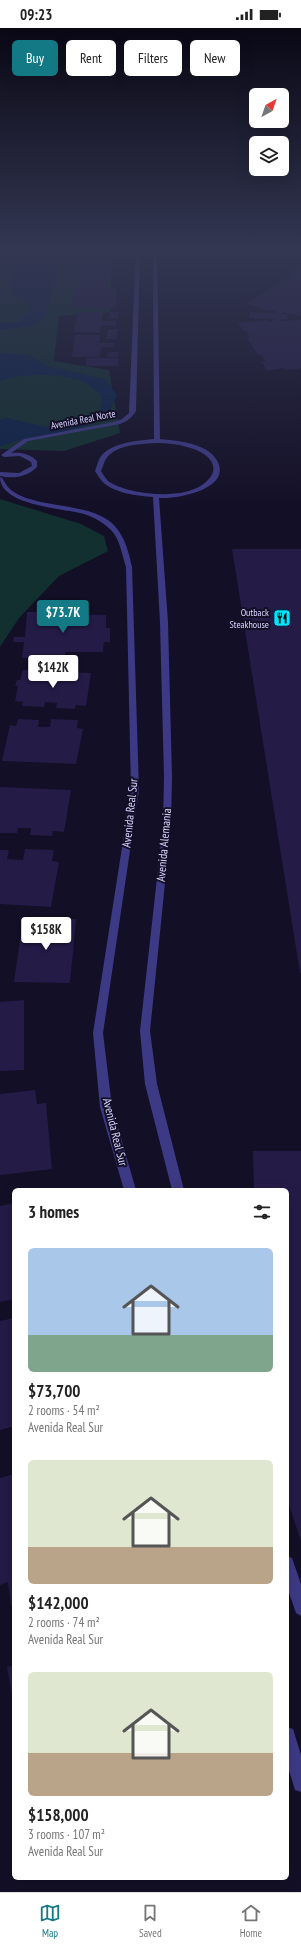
<!DOCTYPE html>
<meta charset="utf-8">
<style>
:root{--surface:#fff;--page:#f6f6f6;--text:#222;--muted:#767676;--line:#e0e0e0;--accent:#137a85}
body{margin:0;font-family:"PT Sans Narrow",sans-serif;background:var(--page);color:var(--text);height:100vh;display:flex;flex-direction:column;font-size:15px;white-space:nowrap}
*{box-sizing:border-box;margin:0}
p{font-size:13px;color:var(--muted)}
.icon{flex:none;width:22px;height:22px;fill:none;stroke:currentColor;stroke-width:2;stroke-linecap:round;stroke-linejoin:round}
.map{position:relative;flex:1;overflow:hidden}
.sheet{position:absolute;left:12px;top:1160px;width:277px;height:692px;display:flex;flex-direction:column;background:var(--surface);border-radius:6px;box-shadow:0 4px 16px #0002}
.sheet>*{flex:none}
.top-card{position:absolute;left:12px;top:12px;width:277px;height:36px;display:flex;gap:8px}
.needle{width:26px;rotate:40deg}
.buttons{position:absolute;left:249px;top:60px;display:grid;gap:8px}
.buttons a{display:grid;place-items:center;width:40px;height:40px;border-radius:6px;background:var(--surface);box-shadow:0 4px 16px #0002;font-size:20px}
.price{position:absolute;translate:-50% -34px;padding:0 9px;border-radius:4px;background:#fff;color:#222;font-size:13px;line-height:26px;filter:drop-shadow(0 1px 2px #0008)}
.price::after{content:'';position:absolute;left:50%;top:24px;width:12px;height:9px;margin-left:-6px;background:inherit;clip-path:polygon(0 0,100% 0,50% 100%)}
.price.current{background:var(--accent);color:#fff}
ul{padding:0;list-style:none}
li{display:grid;align-content:center;gap:8px;height:212px;padding:0 16px}
li span{display:grid;place-items:center;height:124px;border-radius:6px;color:#555}
li>.icon{margin-inline-start:auto}
span .icon{width:72px;height:72px;fill:#fffc;stroke-width:1}
li b{font-size:17px}
h2{display:flex;justify-content:space-between;align-items:center;height:48px;padding:0 16px;font-size:17px}
.chip{padding:0 14px;border-radius:6px;background:var(--surface);box-shadow:0 4px 16px #0002;font-size:14px;line-height:36px}
.chip.current{background:var(--accent);color:#fff}
.status{display:flex;justify-content:space-between;align-items:center;height:28px;padding:0 20px;background:var(--surface);direction:ltr}
.status svg{height:11px;fill:currentColor}
.tabs{display:flex;justify-content:space-around;align-items:center;height:56px;border-top:1px solid var(--line);background:var(--surface);font-size:11px;color:var(--muted)}
.tabs a{display:grid;justify-items:center;gap:2px}
.tabs .current{color:var(--accent)}
.map>svg:first-child{display:block}
.green{fill:#12302f}
.water{fill:#0c2248}
.building{fill:#241b47}
.lines{fill:none;stroke-linecap:round;stroke-linejoin:round}
.minor{fill:#3d3a85;fill-rule:evenodd}
.labels{text-anchor:middle;stroke-width:4;stroke-linejoin:round;paint-order:stroke}
.far-street-label{font-size:10px;fill:#d9d4ff;stroke:#130f26}
.far-poi-label{font-size:10px;fill:#d9d4ff;stroke:#130f26;text-anchor:end}
.street-label{font-size:12px;fill:#d9d4ff;stroke:#130f26}
</style>
<div class="status"><b>09:23</b><svg viewBox="0 0 49 12"><path d="M0 12V9h3v3zM5 12V6h3v6zM10 12V3h3v9zM15 12V0h3v12zM26 1h20v11H26zM47 4h2v5h-2z"/></svg></div>
<div class="map">
<svg width="301" height="1864" viewBox="0 0 301 1864">
<rect width="100%" height="100%" fill="#130f26"/>
<g class="green">
<path d="M0,220H112L110,284L59,288L54,333L109,342L120,405L64,423L0,421Z"/>
<path d="M0,471L81,496L104,508L108,523L59,548L19,590L0,619Z"/>
</g>
<g class="water">
<path d="M25,220H63L46,288L31,298L0,302V295L19,294L29,282L23,272L10,265L20,221Z"/>
<path d="M0,325L29,327L48,338L105,351L117,367L108,387L90,397L53,406L27,410L0,418V392L7,390L46,399L79,394L101,382V367C96,363 90,357 84,354C59,345 25,345 0,353Z"/>
</g>
<g class="building">
<path d="M80,220H116L115,222L122,223L121,227L116,228V231H103L104,233H109L108,242H113L112,248H107V259H80V241H82L83,232L87,231H78Z"/>
<path d="M285,220H301V231H294Z"/>
<path d="M297,242L301,243V288L283,284L282,286L288,287L287,291H281V293L301,292V340H298L299,341L285,342L284,340L267,343L262,334L265,333L261,327H258L247,310L250,309L246,303H243L238,295L266,292L267,294H272L274,291L249,290L250,284L275,285V282L269,283L246,276L289,249H287Z"/>
<path d="M74,260H116V280H72Z"/>
<path d="M78,284H103L102,293H116V298L101,297L100,305L73,304Z"/>
<path d="M110,284H119L118,290H109Z"/>
<path d="M108,301H118L116,311H106Z"/>
<path d="M75,307H100L99,315H114V319H101L100,329H72Z"/>
<path d="M108,324H119L118,329H107Z"/>
<rect x="86" y="330" width="32" height="8"/>
<path d="M232,521H301V945H300Z"/>
<path d="M71,583V587H106V600H110V614H104L103,624H65V630H22L24,614H13L14,609H25L27,584Z"/>
<path d="M23,642L91,645L86,678L76,677L75,681L56,680L57,675L45,674L44,679L22,678L23,674L15,673L18,658H15L17,652H20Z"/>
<path d="M18,691L39,692L38,699H50L51,691L78,692L77,700L83,701L76,736L2,733L10,697L16,698Z"/>
<path d="M0,759L71,762L64,804L53,803L52,808L30,807L31,800H18L17,805H0Z"/>
<path d="M25,821L54,822L52,833L59,834L51,879L0,876V822H9L7,831L23,832Z"/>
<path d="M23,890L76,891L70,955L14,954Z"/>
<path d="M24,972V1042L0,1043V974Z"/>
<path d="M35,1062L37,1076L46,1075L52,1141L0,1147V1066Z"/>
<path d="M253,1123H301V1513L287,1471V1162H254Z"/>
<path d="M14,1175V1271L0,1274V1178Z"/>
<path d="M14,1290V1398L0,1402V1293Z"/>
<path d="M14,1446V1577L11,1578L8,1554L0,1557V1450Z"/>
<path d="M14,1637V1674H13L7,1639Z"/>
</g>
<g class="lines">
<g class="minor">
<path d="M136,220H140L136,383C132,390 127,393 120,396L28,413L11,425C21,424 30,426 37,433V439C27,449 13,451 0,448V444L19,445L32,438L31,434L20,428L4,429L1,427L24,411L114,394L122,391L129,385Z"/>
<path d="M153,220H157L160,411C178,413 212,415 219,437C227,462 176,471 159,470L168,594L172,749L171,796L150,1003L157,1056L184,1162H172L145,1056L140,1003L163,796L164,749L160,594L153,469C139,468 112,465 102,453C99,450 97,446 95,443C97,438 98,432 101,428C113,414 137,413 154,411ZM157,415C167,415 177,416 187,419C208,424 226,440 202,457C181,472 128,467 108,453C105,450 103,446 101,443C103,439 104,434 106,431C116,416 142,416 157,415Z"/>
<path d="M0,449L2,450C5,454 7,459 11,462C38,483 98,472 118,502C126,513 129,526 132,539L139,762L103,1005L112,1079L136,1162H124L100,1079L93,1005L131,762L126,539C122,527 120,511 111,502C104,495 94,489 84,486C63,480 0,478 0,449Z"/>
<path d="M287,1528L292,1530L301,1556V1588L296,1585L287,1559Z"/>
<path d="M287,1699L293,1701L301,1727V1764L295,1762L287,1736Z"/>
</g>
</g>
<linearGradient id="sky" x2="0" y2="1"><stop stop-color="#0a0815"/><stop offset="0.46" stop-color="#333752"/><stop offset="1" stop-color="#333752" stop-opacity="0"/></linearGradient>
<rect width="301" height="481" fill="url(#sky)"/>
<defs>
<symbol id="restaurant-square" viewBox="-11 -11 22 22"><rect x="-9" y="-9" width="18" height="18" rx="4" fill="#00e5ff" stroke="#130f26"/><path d="M-5-6h1v4h1v-4h1v4h1v-4h1v5L-1.5 .5V6h-2V.5L-5-1ZM5-6V6H3V1.5H1.5Q1.5-4 5-6Z" fill="#111"/></symbol>
</defs>
<g fill-rule="evenodd">
<use href="#restaurant-square" x="272" y="580" width="20" height="20"/>
</g>
<g class="labels">
<g class="far-street-label">
<text transform="translate(83 391) rotate(-11)" y="4">Avenida Real Norte</text>
</g>
<g class="far-poi-label">
<text x="269" y="588">Outback<tspan x="269" dy="12">Steakhouse</tspan></text>
</g>
<g class="street-label">
<text transform="translate(130 785) rotate(-84)" y="4">Avenida Real Sur</text>
<text transform="translate(164 817) rotate(-85)" y="4">Avenida Alemania</text>
<text transform="translate(115 1104) rotate(76)" y="4">Avenida Real Sur</text>
</g>
</g>
</svg>
<div class="buttons">
<a><svg class="needle" viewBox="-14 -14 28 28"><path d="M0-13l5 13h-10z" fill="#e53935"/><path d="M0 13l5-13h-10z" fill="#767676"/></svg></a>
<a><svg class="icon" aria-label="layers" viewBox="0 0 24 24"><path d="M12 4l9 5-9 5-9-5zM3 14l9 5 9-5"/></svg></a>
</div>
<b class="price current" style="left:63px;top:606px">$73.7K</b>
<b class="price" style="left:53px;top:661px">$142K</b>
<b class="price" style="left:46px;top:923px">$158K</b>
<div class="top-card">
<a class="chip current">Buy</a>
<a class="chip">Rent</a>
<a class="chip">Filters</a>
<a class="chip">New</a>
</div>
<section class="sheet">
<h2>3 homes<svg class="icon" aria-label="filters" viewBox="0 0 24 24"><path d="M4 7h16M4 17h16"/><circle cx="9" cy="7" r="2"/><circle cx="15" cy="17" r="2"/></svg></h2>
<ul>
<li><span style="background:linear-gradient(#a9c7e8 70%,#7fa58c 0)"><svg class="icon" aria-label="home" viewBox="0 0 24 24"><path d="M3 11l9-7 9 7M6 9v11h12V9"/></svg></span><div><b>$73,700</b><p>2 rooms · 54 m²</p><p>Avenida Real Sur</p></div></li>
<li><span style="background:linear-gradient(#dfe7d0 70%,#b9a48a 0)"><svg class="icon" aria-label="home" viewBox="0 0 24 24"><path d="M3 11l9-7 9 7M6 9v11h12V9"/></svg></span><div><b>$142,000</b><p>2 rooms · 74 m²</p><p>Avenida Real Sur</p></div></li>
<li><span style="background:linear-gradient(#dfe7d0 65%,#b9a48a 0)"><svg class="icon" aria-label="home" viewBox="0 0 24 24"><path d="M3 11l9-7 9 7M6 9v11h12V9"/></svg></span><div><b>$158,000</b><p>3 rooms · 107 m²</p><p>Avenida Real Sur</p></div></li>
</ul>
</section>
</div>
<nav class="tabs">
<a class="current"><svg class="icon" aria-label="map" viewBox="0 0 24 24"><path d="M3 6l6-2 6 2 6-2v14l-6 2-6-2-6 2zM9 4v14M15 6v14"/></svg>Map</a>
<a><svg class="icon" aria-label="saved" viewBox="0 0 24 24"><path d="M7 4h10v16l-5-4-5 4z"/></svg>Saved</a>
<a><svg class="icon" aria-label="home" viewBox="0 0 24 24"><path d="M3 11l9-7 9 7M6 9v11h12V9"/></svg>Home</a>
</nav>
